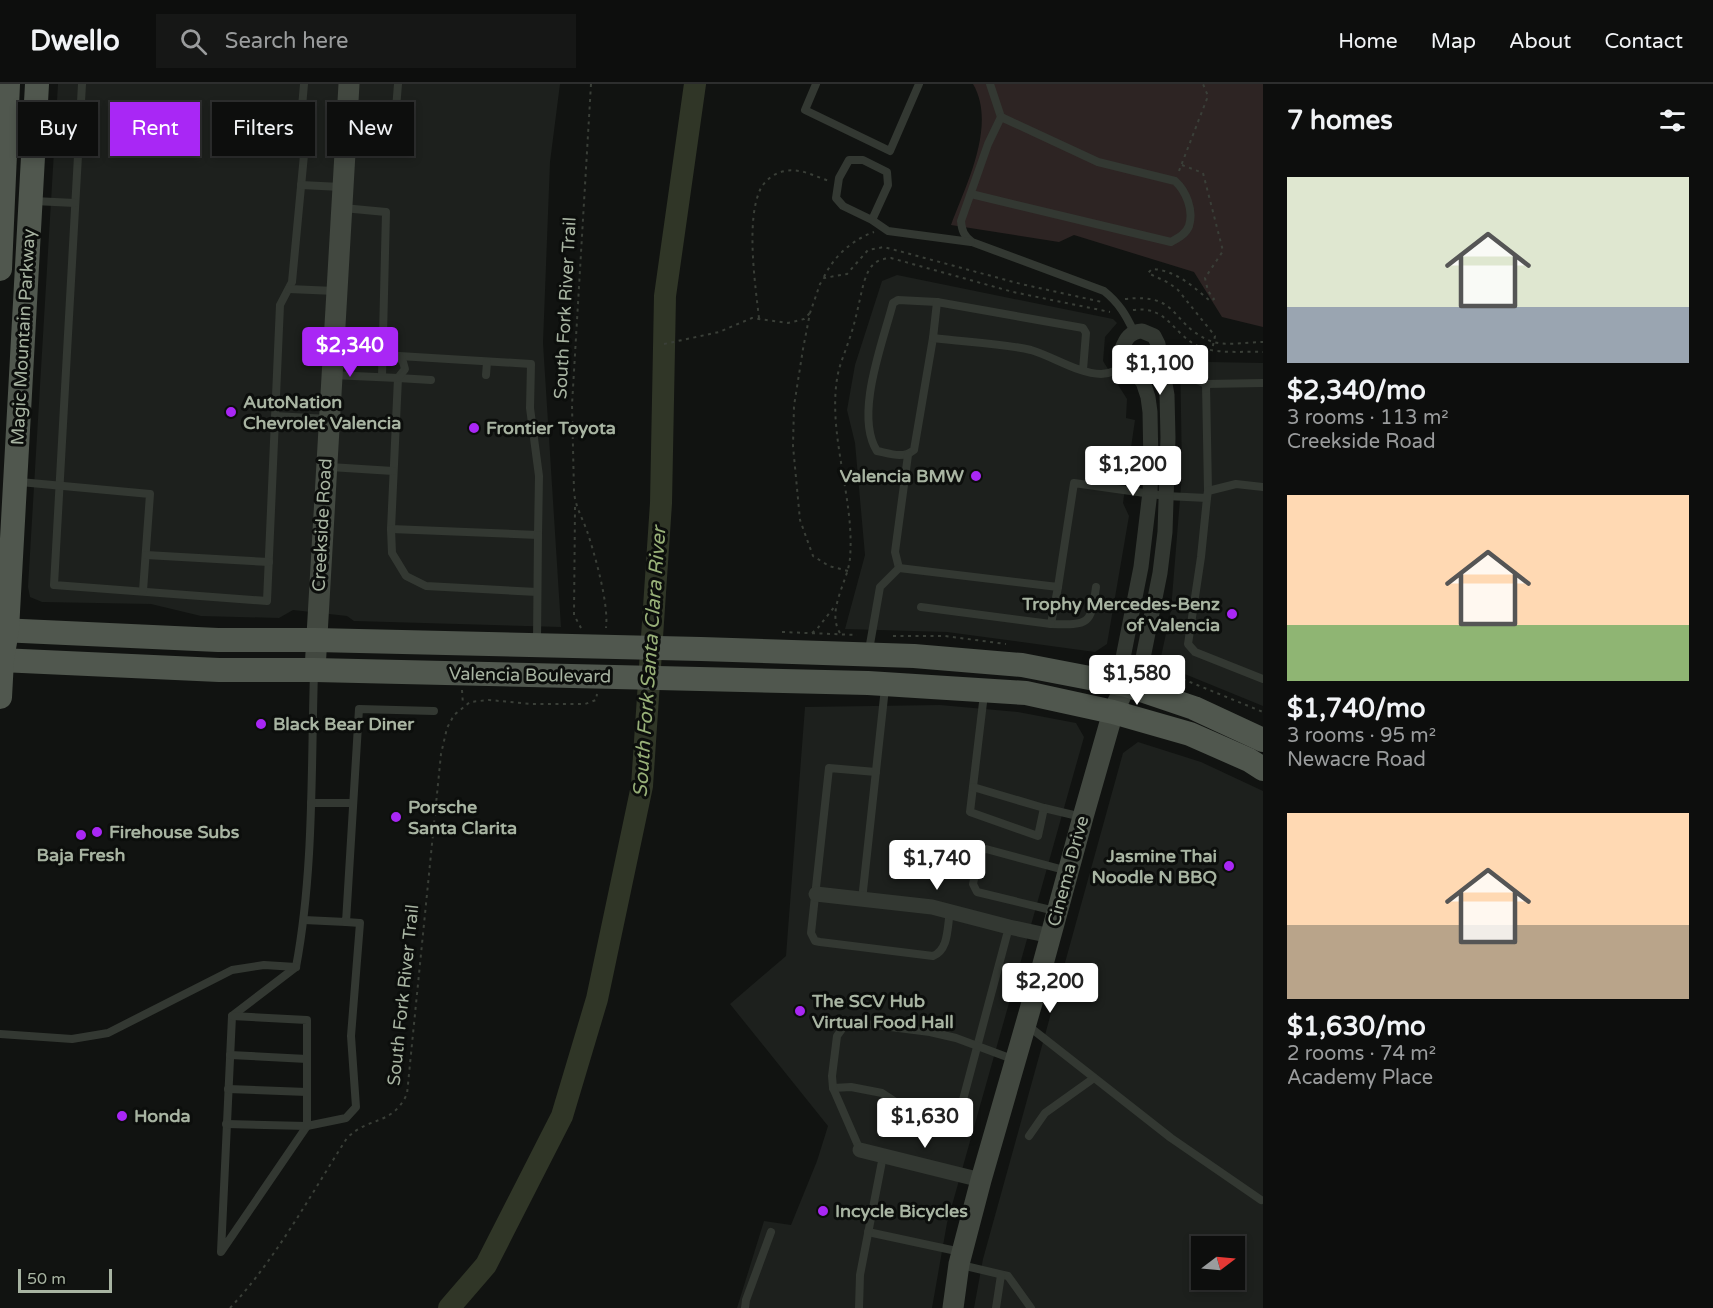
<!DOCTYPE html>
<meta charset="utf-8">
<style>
:root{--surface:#0d0e0d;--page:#161716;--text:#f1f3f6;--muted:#9a9c9d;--line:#2d2e2e;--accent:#a927f5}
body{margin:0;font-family:"Varela Round",sans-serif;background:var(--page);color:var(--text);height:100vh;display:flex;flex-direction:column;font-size:22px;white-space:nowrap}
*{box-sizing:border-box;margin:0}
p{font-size:20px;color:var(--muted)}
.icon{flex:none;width:33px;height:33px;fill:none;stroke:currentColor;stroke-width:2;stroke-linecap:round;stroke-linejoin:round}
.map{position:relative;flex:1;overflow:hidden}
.details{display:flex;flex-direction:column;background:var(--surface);width:450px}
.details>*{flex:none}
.top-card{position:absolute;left:18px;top:18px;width:570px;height:54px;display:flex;gap:12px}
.needle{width:39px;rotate:74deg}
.tools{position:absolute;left:1191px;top:1152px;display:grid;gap:12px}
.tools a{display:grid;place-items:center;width:54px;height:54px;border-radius:0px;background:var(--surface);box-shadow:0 3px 9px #0003,0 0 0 2px var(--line);font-size:30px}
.scale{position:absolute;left:18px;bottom:15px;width:94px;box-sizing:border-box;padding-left:6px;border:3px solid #a8b4a2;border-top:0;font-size:16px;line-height:21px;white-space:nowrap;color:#a8b4a2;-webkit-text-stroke:4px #0c0e0c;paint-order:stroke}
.price{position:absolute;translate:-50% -51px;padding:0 14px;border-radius:6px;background:#fff;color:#222;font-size:20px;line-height:39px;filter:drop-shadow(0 2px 3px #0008)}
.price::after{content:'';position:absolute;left:50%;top:36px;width:18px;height:14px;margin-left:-9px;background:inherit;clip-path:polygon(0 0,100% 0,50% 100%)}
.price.current{background:var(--accent);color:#fff}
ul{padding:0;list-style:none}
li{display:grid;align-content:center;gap:12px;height:318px;padding:0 24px}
li span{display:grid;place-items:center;height:186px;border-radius:0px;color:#555}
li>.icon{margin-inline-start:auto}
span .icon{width:108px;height:108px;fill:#fffc;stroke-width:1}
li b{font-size:26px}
h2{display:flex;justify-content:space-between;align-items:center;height:72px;padding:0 24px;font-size:26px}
.pill{padding:0 21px;border-radius:0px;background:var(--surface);box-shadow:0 3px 9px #0003,0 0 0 2px var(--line);font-size:21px;line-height:54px}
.pill.current{background:var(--accent);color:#fff}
header{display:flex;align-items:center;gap:36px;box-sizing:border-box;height:84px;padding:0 30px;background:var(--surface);border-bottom:2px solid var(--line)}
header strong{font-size:28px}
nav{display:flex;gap:33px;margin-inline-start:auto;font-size:21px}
.search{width:420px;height:54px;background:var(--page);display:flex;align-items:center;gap:15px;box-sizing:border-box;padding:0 21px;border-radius:0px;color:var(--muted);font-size:22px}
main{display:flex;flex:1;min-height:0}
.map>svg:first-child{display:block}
.built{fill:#1d201d;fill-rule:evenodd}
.green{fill:#2d2423}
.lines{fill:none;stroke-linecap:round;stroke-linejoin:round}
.river{stroke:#303627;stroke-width:22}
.path{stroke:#3a3f38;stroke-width:2;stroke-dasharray:3 4.5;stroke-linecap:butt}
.lane{stroke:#333832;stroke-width:8}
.street{stroke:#333832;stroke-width:15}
.secondary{stroke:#424840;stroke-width:21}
.primary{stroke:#50574e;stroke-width:24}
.poi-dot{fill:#a927f5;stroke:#0c0e0c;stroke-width:2}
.labels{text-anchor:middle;stroke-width:6;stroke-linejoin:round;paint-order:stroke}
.street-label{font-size:18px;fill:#a8b4a2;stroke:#0c0e0c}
.poi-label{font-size:18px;font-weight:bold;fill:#a8b4a2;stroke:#0c0e0c;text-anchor:start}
.water-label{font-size:20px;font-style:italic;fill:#98b078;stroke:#0c0e0c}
</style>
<header>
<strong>Dwello</strong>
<div class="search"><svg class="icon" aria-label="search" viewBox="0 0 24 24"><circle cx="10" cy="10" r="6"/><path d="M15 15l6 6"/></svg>Search here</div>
<nav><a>Home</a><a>Map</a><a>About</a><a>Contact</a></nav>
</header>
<main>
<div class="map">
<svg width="1263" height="1224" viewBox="0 0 1263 1224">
<rect width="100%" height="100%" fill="#111311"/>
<g class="built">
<path d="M58,0H560L550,78L543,259L561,543L354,537L347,532L293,526L279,534L201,532L151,520L42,518L30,513L28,503Z"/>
<path d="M897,191L1113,235L1117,239L1105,253L1103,277L1127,315L1126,334L1135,336L1123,419L1129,432L1107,560L1095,568L947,548L845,545L865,471L855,359L847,326L855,281L882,197Z"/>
<path d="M1180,267L1209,278L1263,279V622L1170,584L1161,573L1171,526L1182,390Z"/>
<path d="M940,621L1018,628L1076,639L1084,653L947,1139L932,1224H737L764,1137L791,1141L817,1077L828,1042L730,920L786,872L805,623Z"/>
<path d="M1138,658L1201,678L1263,707V1224H974L983,1175L1123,669ZM1202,1162H1234V1196H1202Z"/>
</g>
<path class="green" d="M973,0H1263V243L1222,233L1194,188L1074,151L1059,158L951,141C966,101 997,41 973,0Z"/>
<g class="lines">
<path class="river" d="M449,1224L486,1181L562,1032L597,915L642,702L661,419L665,212L695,0"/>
<g class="path">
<path d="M591,0L572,321L574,407C575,422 582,433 587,447C595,471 609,520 606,544"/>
<path d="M1182,81L1203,89L1223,167L1205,194L1208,207L1214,215L1210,217C1193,202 1175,186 1152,185L1148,189L1169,199L1178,206L1215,252L1212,266"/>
<path d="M1179,87L1208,12L1203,0"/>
<path d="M824,193C834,172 852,156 874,148"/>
<path d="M1125,215C1180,209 1169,238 1208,256C1223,263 1247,258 1263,258"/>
<path d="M1133,226C1170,221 1173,254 1203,264C1221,270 1244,267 1263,268"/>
<path d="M759,234C755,199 746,137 760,106C765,96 774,89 785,87C801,84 814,92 829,97"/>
<path d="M664,260L719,248L752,234L788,239L804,235L810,229"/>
<path d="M575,423L574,531L581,544"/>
<path d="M848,487L829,482L813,472L800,436L793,362L794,322L803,265L810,229L820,200L824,194L847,190L868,166L884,163L1021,200L1102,218"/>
<path d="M782,548L857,551"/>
<path d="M812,549L817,545L835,522"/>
<path d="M840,549C826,526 848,498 850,474C855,416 828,353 837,295C839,281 845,269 849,256C856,237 859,217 864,198C869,183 874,175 891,174L1013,208L1110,228"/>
<path d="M893,552H945L1006,560"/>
<path d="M1154,587L1168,589L1263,628"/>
<path d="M462,606L463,621"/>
<path d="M230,1224C276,1175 311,1110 347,1054C369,1032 392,1042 407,1010L441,670L447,644L454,631L470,618L489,616L532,620H585L596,616L597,610"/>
</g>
<g class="lane">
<path d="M82,0L54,501L267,517L280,221L292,198L307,39L302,23L304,0"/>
<path d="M816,0L805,26L890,67L919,0"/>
<path d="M990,0L1001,33"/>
<path d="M348,22L396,25L398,0"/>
<path d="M301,101L341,103"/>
<path d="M971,110L1171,158C1178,154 1186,150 1189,142C1194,126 1186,107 1175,97L1098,78L1001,33L988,60L961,137C962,147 964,152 972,158L1104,207C1119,219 1126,231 1134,248"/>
<path d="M34,117L75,119"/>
<path d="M343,124L386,128L382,293"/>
<path d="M872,136L888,101L887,88L863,76H849L839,94L836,114L843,122L872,136L888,147L971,158"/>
<path d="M289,205L335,207"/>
<path d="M933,254L914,366C903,375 891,370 877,367C854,331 883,258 893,219L898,216L937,218"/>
<path d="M399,272L531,280L530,324L539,392L538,451L391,445L398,294L431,296"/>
<path d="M1083,286L1086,249L1083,244L937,218L933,254C964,258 1001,259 1031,266C1052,272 1079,290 1101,290C1111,290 1119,285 1127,280"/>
<path d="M332,291L398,294L405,285L403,278L399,272L335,269"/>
<path d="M486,291L487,278"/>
<path d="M1162,291L1188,292L1206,300L1263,299"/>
<path d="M1206,300L1208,407"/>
<path d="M275,332L328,335"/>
<path d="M330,383L393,387"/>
<path d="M20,398L150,410L143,507"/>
<path d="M1207,414L1201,473L1188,560L1195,568L1263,595"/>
<path d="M391,445L392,469L406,492L426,502L537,508"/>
<path d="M146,471L269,478"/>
<path d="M899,484L895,468L908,371"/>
<path d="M1058,503L1051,540C1089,541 1091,541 1096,503"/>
<path d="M921,523L1051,540"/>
<path d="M537,557L538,451"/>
<path d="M869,566L880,503L899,484L1058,503L1074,399L1166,412L1207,414L1208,407L1236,400L1263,403"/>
<path d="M984,610L970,728L1038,752L1044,724L1082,733"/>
<path d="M876,688L829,684L811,849L815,857L820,858L933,872C949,866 947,843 950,828"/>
<path d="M973,703L1044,724"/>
<path d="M311,719H353"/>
<path d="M862,816L885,604"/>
<path d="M1055,827L977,808L973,800L980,767L986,765L1068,787"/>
<path d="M304,836L346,838L359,625L434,627"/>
<path d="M296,883L232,932L221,1168L307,1042L346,1034L356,1023L351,952L360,839L346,838"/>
<path d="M296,883C314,787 311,685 314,588"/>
<path d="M1027,941L1171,1054L1261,1116"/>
<path d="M0,950L72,955L108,949L232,886L264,881L296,883"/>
<path d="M230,971L307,975"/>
<path d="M833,1004L851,1003L882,1009L911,1028L956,1042L1009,843"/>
<path d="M228,1005L307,1008"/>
<path d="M226,1040L307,1042V936L232,932"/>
<path d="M1029,1052L1045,1029L1094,994"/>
<path d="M860,1066L833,1004L832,992L837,952L845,941L859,939L930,948L956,954L1015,976"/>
<path d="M868,1148L961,1168"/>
<path d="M961,1181L1008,1192L1031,1224"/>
<path d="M745,1224L746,1216L771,1148"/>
<path d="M859,1224L860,1191L883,1072"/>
<path d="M996,1224L1001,1191"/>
</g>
<g class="street">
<path d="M1142,247L1154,252L1158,260L1167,311L1168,354L1165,448L1160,489L1141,584L1126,601L1122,579L1141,483L1150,408L1151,382L1150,328L1148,313L1143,298L1127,280L1122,265C1126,254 1130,248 1142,247Z"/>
<path d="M816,810L932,823L1009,843L1051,852"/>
<path d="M860,1066L981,1096"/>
</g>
<g class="secondary">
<path d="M315,586L349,0"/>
<path d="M953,1224L959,1180L981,1096L1040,891L1083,733L1113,628L1126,601"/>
</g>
<g class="primary">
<path d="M0,185L8,0"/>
<path d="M0,546L218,556H316L701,565L914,572L1022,581L1126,601L1194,624L1263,656"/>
<path d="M0,576L219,586H315L868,599L1026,609L1113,628L1190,650L1249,676L1263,685"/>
<path d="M0,613L2,576L7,546L37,0"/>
</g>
</g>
<g class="poi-dot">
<circle cx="231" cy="328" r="6"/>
<circle cx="474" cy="344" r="6"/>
<circle cx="976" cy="392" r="6"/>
<circle cx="1232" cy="530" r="6"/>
<circle cx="261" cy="640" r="6"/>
<circle cx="396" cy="733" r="6"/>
<circle cx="97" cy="748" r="6"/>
<circle cx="81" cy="751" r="6"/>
<circle cx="1229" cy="782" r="6"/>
<circle cx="800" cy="927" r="6"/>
<circle cx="122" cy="1032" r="6"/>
<circle cx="823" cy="1127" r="6"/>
</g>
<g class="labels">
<g class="street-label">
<text transform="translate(565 224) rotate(-87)" y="6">South Fork River Trail</text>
<text transform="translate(23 253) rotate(-87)" y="6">Magic Mountain Parkway</text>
<text transform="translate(322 441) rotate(-87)" y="6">Creekside Road</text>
<text transform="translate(530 591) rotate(1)" y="6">Valencia Boulevard</text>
<text transform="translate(1068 787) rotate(-75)" y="6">Cinema Drive</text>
<text transform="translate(403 911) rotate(-84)" y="6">South Fork River Trail</text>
</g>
<g class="poi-label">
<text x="243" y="324">AutoNation<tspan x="243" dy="21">Chevrolet Valencia</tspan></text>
<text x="486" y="350">Frontier Toyota</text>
<text x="964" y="398" text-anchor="end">Valencia BMW</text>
<text x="1220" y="526" text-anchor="end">Trophy Mercedes-Benz<tspan x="1220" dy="21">of Valencia</tspan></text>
<text x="273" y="646">Black Bear Diner</text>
<text x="408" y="729">Porsche<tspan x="408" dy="21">Santa Clarita</tspan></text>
<text x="109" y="754">Firehouse Subs</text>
<text x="81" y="777" text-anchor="middle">Baja Fresh</text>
<text x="1217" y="778" text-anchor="end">Jasmine Thai<tspan x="1217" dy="21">Noodle N BBQ</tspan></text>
<text x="812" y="923">The SCV Hub<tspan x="812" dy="21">Virtual Food Hall</tspan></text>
<text x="134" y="1038">Honda</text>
<text x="835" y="1133">Incycle Bicycles</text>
</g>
<g class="water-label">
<text transform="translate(649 578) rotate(-86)" y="7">South Fork Santa Clara River</text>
</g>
</g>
</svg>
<div class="tools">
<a><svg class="needle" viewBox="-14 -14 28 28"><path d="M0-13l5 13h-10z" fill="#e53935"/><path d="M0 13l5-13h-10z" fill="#9a9c9d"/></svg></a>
</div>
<div class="scale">50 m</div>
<b class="price current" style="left:350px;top:294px">$2,340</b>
<b class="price" style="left:1160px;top:312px">$1,100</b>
<b class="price" style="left:1133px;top:413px">$1,200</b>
<b class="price" style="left:1137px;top:622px">$1,580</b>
<b class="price" style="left:937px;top:807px">$1,740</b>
<b class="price" style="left:1050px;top:930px">$2,200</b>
<b class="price" style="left:925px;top:1065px">$1,630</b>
<div class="top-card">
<a class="pill">Buy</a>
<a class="pill current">Rent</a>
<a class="pill">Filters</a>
<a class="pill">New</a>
</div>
</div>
<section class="details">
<h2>7 homes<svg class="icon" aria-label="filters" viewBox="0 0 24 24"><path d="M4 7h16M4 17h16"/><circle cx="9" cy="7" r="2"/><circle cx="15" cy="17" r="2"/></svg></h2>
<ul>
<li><span style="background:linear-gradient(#dfe7d0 70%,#9aa5b1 0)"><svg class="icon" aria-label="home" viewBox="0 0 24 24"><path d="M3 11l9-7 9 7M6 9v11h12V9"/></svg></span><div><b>$2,340/mo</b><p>3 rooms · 113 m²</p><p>Creekside Road</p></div></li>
<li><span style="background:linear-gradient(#ffd9b3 70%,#8fb573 0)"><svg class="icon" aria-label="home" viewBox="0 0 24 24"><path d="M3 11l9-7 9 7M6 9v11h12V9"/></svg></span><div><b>$1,740/mo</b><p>3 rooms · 95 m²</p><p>Newacre Road</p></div></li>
<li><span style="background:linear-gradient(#ffd9b3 60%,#b9a48a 0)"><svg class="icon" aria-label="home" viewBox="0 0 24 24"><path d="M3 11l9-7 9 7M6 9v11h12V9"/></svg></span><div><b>$1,630/mo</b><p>2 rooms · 74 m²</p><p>Academy Place</p></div></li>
</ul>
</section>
</main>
